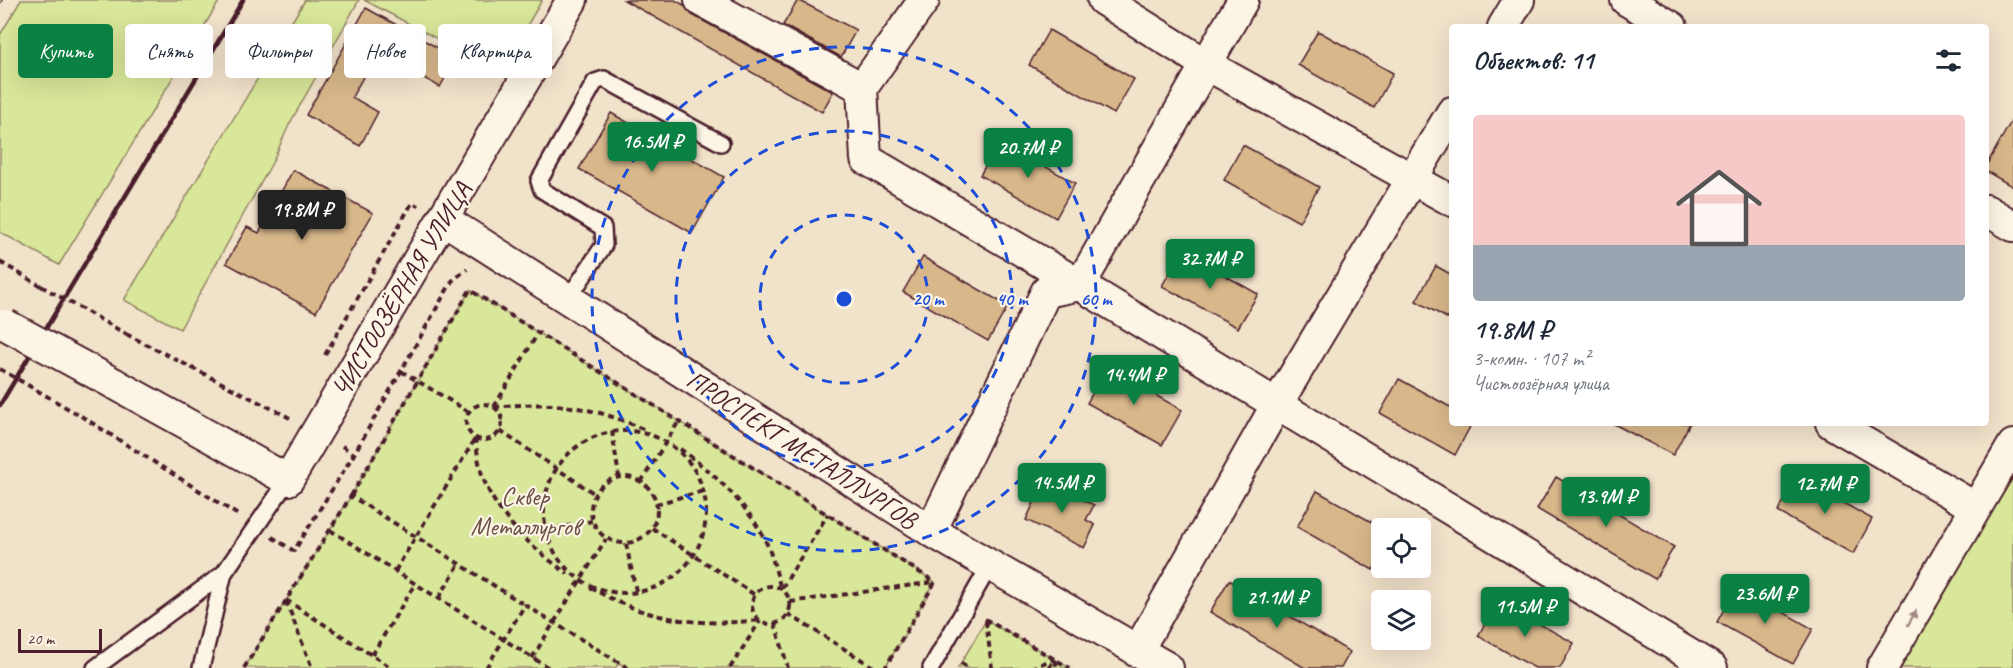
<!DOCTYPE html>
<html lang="ru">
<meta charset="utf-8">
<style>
:root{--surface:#fff;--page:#f6f6f7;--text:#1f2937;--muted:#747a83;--line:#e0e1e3;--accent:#0b8043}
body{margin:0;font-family:Caveat,sans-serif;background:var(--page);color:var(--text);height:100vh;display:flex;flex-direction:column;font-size:22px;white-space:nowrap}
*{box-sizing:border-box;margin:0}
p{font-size:20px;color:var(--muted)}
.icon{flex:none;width:33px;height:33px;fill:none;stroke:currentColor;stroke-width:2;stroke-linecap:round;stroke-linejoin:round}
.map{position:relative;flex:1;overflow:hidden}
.sheet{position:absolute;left:1449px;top:24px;width:540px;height:402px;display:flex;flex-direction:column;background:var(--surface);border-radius:6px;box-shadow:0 6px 24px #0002}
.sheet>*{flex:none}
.guide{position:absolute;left:18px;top:24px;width:570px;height:54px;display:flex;gap:12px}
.fabs{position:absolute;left:1371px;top:518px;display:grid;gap:12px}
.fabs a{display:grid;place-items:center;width:60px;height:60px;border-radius:6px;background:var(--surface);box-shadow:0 6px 24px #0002;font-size:30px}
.scale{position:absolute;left:18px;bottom:15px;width:84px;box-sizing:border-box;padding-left:6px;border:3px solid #4a1f2b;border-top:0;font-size:16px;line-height:21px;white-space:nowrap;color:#4a1f2b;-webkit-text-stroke:4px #fcf5e5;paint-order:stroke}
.price{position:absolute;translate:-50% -51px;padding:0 14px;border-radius:6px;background:var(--accent);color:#fff;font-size:20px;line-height:39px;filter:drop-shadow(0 2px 3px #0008)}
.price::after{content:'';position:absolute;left:50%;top:36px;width:18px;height:14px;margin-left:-9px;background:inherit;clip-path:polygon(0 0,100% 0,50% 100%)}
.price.current{background:#222;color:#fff}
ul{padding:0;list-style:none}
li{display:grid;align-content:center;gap:12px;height:318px;padding:0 24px}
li+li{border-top:2px solid var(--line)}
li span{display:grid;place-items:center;height:186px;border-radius:6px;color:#555}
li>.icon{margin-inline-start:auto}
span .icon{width:108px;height:108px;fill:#fffc;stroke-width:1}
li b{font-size:26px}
h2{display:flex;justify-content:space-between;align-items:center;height:72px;padding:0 24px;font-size:26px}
.chip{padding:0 21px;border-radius:6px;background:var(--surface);box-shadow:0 6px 24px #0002;font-size:21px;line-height:54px}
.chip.current{background:var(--accent);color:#fff}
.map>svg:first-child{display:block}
.green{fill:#d8e79a;stroke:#918362;stroke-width:1.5}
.building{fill:#d8b78b;stroke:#4a1f2b;stroke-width:1.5}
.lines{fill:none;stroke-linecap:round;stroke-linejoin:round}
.service-casing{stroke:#4a1f2b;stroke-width:20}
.minor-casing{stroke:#4a1f2b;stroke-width:34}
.path{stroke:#4a1f2b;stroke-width:4;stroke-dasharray:6 4.5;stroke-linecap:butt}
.service{stroke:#fcf5e5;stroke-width:15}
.minor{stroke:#fcf5e5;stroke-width:30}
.tram{stroke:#4a1f2b;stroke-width:1.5}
.rail{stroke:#4a1f2b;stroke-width:4.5}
.minor-bridge-casing{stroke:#4a1f2b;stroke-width:34;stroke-linecap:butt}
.path-bridge{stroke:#4a1f2b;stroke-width:4;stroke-dasharray:6 4.5;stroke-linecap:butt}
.minor-bridge{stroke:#fcf5e5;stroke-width:30}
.oneway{fill:#a38a88}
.ring{fill:none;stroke:#1d4ed8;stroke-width:3;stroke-dasharray:10 8}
.labels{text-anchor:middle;stroke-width:4.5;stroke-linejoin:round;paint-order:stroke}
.street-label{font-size:26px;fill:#4a1f2b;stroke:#fcf5e5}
.park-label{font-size:26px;fill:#6e5147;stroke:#fcf5e5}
.centre{fill:#1d4ed8;stroke:#fcf5e5;stroke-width:3}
.ring-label{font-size:18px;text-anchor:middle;font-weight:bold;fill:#1d4ed8;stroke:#fcf5e5;stroke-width:4.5;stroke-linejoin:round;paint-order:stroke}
</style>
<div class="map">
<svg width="2013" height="668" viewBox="0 0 2013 668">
<rect width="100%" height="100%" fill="#f1e2ca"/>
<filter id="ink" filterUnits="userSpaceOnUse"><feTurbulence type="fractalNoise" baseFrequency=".0167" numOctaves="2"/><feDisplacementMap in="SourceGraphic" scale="12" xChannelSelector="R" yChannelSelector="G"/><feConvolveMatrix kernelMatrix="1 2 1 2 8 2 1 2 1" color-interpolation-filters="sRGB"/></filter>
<g filter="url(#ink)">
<g class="green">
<path d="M21,0H220L59,265L0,232V35Z"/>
<path d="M305,0H359L289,125L272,163L180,329L124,300Z"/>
<path d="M364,0H542L500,72Z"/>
<path d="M470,290L935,582L885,668H628L619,663L615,668H244L351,496Z"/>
<path d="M2013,456V668H1888Z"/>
<path d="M986,620L1070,668H958Z"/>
</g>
<g class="building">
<path d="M624,0H675L684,5L692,15L833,92L822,112Z"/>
<path d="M798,0L856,30L841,57L783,25Z"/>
<path d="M366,8L456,58L440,87L377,52L352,97L378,112L360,146L306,115Z"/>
<path d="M1049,30L1134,79L1114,114L1029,65Z"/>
<path d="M1318,31L1393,73L1374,108L1298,65Z"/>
<path d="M611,113L724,177L692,233L579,169Z"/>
<path d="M2013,118V187L1986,171V166Z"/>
<path d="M1000,141L1075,183L1056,218L980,175Z"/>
<path d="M1243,145L1319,187L1299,222L1224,180Z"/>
<path d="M293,170L373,213L316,312L226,263L247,227L259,233Z"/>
<path d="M1182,251L1258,294L1238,328L1162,286Z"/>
<path d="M923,257L1008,306L988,341L903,292Z"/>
<path d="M1436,266L1452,275V321L1416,301Z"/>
<path d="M1107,368L1182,410L1162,445L1087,403Z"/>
<path d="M1399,379L1452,408V423H1472L1455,455L1380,413Z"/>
<path d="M1612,423H1690L1673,455Z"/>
<path d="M1556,477L1674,547L1655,579L1537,509Z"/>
<path d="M1797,477L1872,519L1853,554L1778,512Z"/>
<path d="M1044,481L1094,505L1086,520L1095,525L1084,548L1026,520Z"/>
<path d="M1317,491L1382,528V555L1373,570L1297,527Z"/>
<path d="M1229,580L1350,652L1341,668H1305L1210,612Z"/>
<path d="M1737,586L1813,629L1793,664L1717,622Z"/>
<path d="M1498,601L1574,643L1560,668H1535L1478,636Z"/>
</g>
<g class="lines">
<defs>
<g id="service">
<path d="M568,299L604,245L603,228L542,190L539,181L595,82L604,79L721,143"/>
<path d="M95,668L224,573L288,480"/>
<path d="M201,668L224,573"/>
<path d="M931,668L989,567"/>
</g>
<g id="minor">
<path d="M700,0L862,88L866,159L1080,285L1712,668"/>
<path d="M1103,0L1207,65L1452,201"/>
<path d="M1626,0L1672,27"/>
<path d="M1503,27L1519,0"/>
<path d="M862,88L924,0"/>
<path d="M1986,210L2013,226"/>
<path d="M443,219L931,531L1168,668"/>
<path d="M115,384L288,480L572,0"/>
<path d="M1831,423L1976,508"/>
<path d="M931,531L1046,292L1080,285L1243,0"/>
<path d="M1137,652L1277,404L1452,112"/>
<path d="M1882,668L2013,445"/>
</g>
</defs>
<use href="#service" class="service-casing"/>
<use href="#minor" class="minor-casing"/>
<g class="path">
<path d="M0,262L41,286"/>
<path d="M126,334L290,418"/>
<path d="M325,355L412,203L418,206"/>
<path d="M401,371L469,412"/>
<circle cx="484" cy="422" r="18"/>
<path d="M494,407C552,401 591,405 645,430"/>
<path d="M494,407L538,333"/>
<path d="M81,416L238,515"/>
<circle cx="625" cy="512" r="81"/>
<path d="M500,431L595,494"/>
<path d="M612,431L619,477"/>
<path d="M475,438C477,449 478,460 481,471C493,514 533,549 568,574"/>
<path d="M342,446L354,454L452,281L467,269"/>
<path d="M680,449C713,472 754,510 769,549C774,562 777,576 781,589"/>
<circle cx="624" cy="510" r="33"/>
<path d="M641,482L679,421"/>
<path d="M351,496L470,290L935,582L885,668"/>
<path d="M656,504L703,491"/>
<path d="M652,528L755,595"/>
<path d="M330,530L549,668"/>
<path d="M546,531L592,521"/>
<path d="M272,537L294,551L354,454"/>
<path d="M626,544L636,591"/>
<path d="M395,571L475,439"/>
<circle cx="771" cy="605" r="19"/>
<path d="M590,587C644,620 698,627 760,620"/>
<path d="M782,588L828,514"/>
<path d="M439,598L459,564"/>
<path d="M286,600L392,668"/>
<path d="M286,601L312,668"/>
<path d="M790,602L935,582"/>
<path d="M788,614L875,668"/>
<path d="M985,619L1070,668"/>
<path d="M986,621L992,668"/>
<path d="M775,623L788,668"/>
<path d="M372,655L415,584"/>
<path d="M532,658L606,539"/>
<path d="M1055,660L1057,668"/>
<path d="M961,663L970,668"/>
<path d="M244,668L351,496L525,605"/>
<path d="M486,668L525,605L628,668"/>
<path d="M730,668L760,621"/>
<path d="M1031,668L1054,659"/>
<path d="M1049,668L1054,660"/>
</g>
<use href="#service" class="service"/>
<use href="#minor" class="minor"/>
<path class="tram" d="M0,4L2,0"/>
<path class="rail" d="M0,405L243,0"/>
<defs>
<path id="minor-bridge" d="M6,325L115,384"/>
</defs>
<use href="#minor-bridge" class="minor-bridge-casing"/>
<g class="path-bridge">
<path d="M41,286L126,334"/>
<path d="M0,369L81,416"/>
</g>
<use href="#minor-bridge" class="minor-bridge"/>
</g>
<defs><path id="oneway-solid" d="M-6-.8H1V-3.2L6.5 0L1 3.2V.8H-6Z" transform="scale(1.5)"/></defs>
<use class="oneway" href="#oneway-solid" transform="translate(1912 618) rotate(-60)"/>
</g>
<g class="ring">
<circle cx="844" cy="299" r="84"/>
<circle cx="844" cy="299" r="168"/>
<circle cx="844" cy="299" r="252"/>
</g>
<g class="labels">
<g class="street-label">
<text transform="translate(401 289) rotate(-59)" y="9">ЧИСТООЗЁРНАЯ УЛИЦА</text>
<text transform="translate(802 449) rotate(33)" y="9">ПРОСПЕКТ МЕТАЛЛУРГОВ</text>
</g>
<g class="park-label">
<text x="525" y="505">Сквер<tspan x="525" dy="30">Металлургов</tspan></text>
</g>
</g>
<circle cx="844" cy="299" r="9" class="centre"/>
<g class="ring-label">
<text x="928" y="305">20 m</text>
<text x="1012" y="305">40 m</text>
<text x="1096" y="305">60 m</text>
</g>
</svg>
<div class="fabs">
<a><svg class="icon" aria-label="locate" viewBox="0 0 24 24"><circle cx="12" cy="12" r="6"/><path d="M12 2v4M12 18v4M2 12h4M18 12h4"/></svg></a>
<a><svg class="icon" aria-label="layers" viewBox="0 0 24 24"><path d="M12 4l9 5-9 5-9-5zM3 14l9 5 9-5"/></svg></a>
</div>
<div class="scale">20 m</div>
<b class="price" style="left:652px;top:173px">16.5M ₽</b>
<b class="price" style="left:1028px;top:179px">20.7M ₽</b>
<b class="price current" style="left:302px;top:241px">19.8M ₽</b>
<b class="price" style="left:1210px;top:290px">32.7M ₽</b>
<b class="price" style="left:1134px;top:406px">14.4M ₽</b>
<b class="price" style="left:1062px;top:514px">14.5M ₽</b>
<b class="price" style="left:1825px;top:515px">12.7M ₽</b>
<b class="price" style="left:1606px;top:528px">13.9M ₽</b>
<b class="price" style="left:1765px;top:625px">23.6M ₽</b>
<b class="price" style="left:1277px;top:629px">21.1M ₽</b>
<b class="price" style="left:1525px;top:638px">11.5M ₽</b>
<div class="guide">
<a class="chip current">Купить</a>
<a class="chip">Снять</a>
<a class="chip">Фильтры</a>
<a class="chip">Новое</a>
<a class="chip">Квартира</a>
</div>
<section class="sheet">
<h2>Объектов: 11<svg class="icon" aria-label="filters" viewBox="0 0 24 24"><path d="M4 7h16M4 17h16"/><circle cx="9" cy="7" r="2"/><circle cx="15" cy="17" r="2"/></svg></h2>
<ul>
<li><span style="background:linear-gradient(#f6c9c9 70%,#9aa5b1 0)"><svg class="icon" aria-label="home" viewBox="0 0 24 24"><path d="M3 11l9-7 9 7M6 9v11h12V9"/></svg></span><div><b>19.8M ₽</b><p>3-комн. · 107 m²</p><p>Чистоозёрная улица</p></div></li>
</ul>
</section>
</div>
